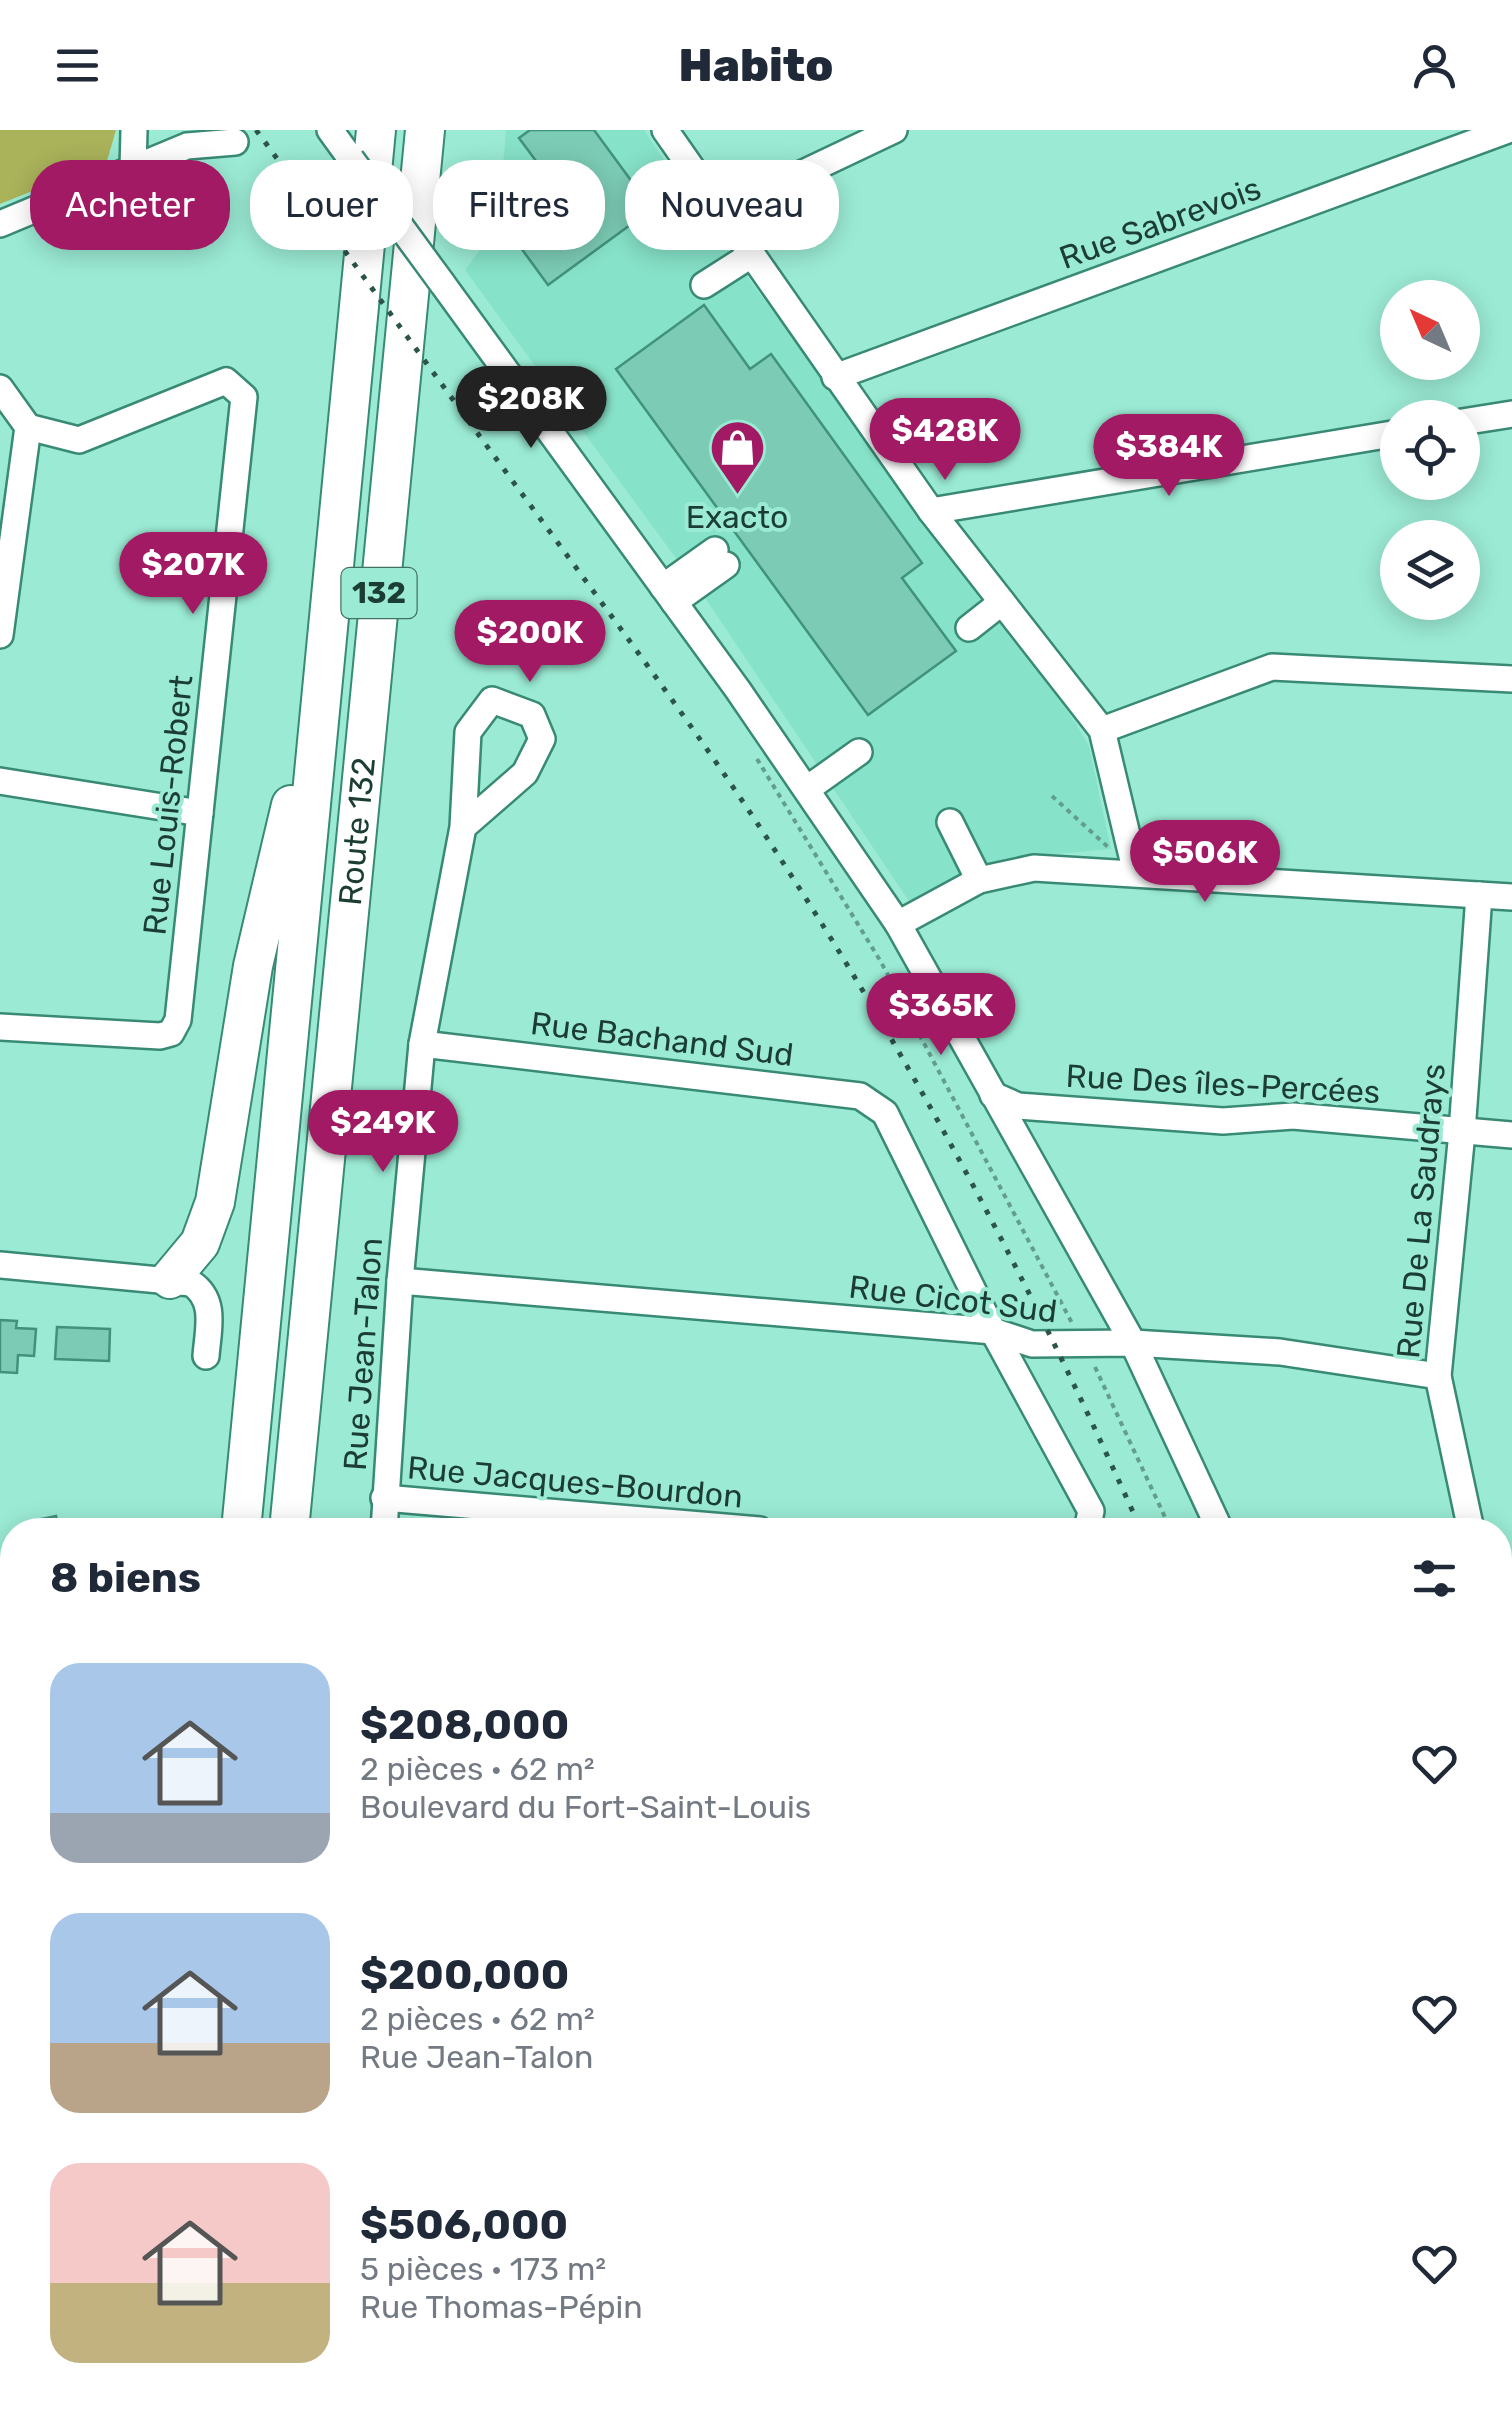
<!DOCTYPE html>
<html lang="fr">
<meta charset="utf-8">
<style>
:root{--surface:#fff;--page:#f2f2f3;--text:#1f2937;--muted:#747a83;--accent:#a21964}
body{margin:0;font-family:Rubik,sans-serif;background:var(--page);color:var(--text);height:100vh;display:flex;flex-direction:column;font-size:38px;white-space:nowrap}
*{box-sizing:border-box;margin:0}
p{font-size:32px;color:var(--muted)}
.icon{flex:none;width:55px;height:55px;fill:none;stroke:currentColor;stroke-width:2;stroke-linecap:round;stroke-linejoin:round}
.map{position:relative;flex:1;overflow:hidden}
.details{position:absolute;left:0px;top:1388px;width:1512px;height:892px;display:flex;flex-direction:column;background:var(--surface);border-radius:40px 40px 0 0;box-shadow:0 5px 25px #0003}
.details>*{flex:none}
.top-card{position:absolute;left:30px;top:30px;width:1000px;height:90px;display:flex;gap:20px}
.needle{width:65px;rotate:316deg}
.fabs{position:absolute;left:1380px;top:150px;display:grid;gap:20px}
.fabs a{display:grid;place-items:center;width:100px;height:100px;border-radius:50%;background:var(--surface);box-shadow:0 5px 25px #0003;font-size:50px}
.price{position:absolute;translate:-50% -85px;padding:0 22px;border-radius:35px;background:var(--accent);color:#fff;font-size:32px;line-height:65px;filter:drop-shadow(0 2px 5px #0008)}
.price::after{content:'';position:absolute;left:50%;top:60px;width:30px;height:22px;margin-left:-15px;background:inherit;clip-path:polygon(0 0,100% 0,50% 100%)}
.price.on{background:#222;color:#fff}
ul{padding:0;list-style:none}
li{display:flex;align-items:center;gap:30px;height:250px;padding:0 50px}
li span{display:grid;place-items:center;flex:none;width:280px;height:200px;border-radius:30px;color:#555}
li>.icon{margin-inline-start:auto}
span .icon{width:120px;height:120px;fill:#fffc;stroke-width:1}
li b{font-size:42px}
h2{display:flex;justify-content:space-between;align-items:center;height:120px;padding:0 50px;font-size:42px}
.chip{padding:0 35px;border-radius:40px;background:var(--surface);box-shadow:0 5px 25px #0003;font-size:35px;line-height:90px}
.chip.on{background:var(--accent);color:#fff}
header{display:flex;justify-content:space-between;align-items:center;height:130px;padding:0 50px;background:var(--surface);font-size:45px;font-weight:800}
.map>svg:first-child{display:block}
.built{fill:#86e2c8}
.green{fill:#aab35a}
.water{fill:#35ab90}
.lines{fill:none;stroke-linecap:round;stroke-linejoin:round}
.stream{stroke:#35ab90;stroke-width:5}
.building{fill:#7cccb5;stroke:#41927d;stroke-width:2.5}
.minor-casing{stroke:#398a75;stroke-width:30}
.highway-casing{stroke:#398a75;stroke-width:42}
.path{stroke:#639e8d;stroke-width:4;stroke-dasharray:5 5;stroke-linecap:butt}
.minor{stroke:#fff;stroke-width:25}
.highway{stroke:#fff;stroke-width:38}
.rail{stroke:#2c5449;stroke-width:5;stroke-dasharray:5 10;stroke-linecap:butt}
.minor-bridge-casing{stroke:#398a75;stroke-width:30;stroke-linecap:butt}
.minor-bridge{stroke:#fff;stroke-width:25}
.labels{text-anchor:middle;stroke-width:8;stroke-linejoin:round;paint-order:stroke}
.shield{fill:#9bebd4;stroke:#427164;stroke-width:2.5}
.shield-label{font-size:30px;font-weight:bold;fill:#1c3d34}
.street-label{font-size:32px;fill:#1c3d34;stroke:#9bebd4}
.poi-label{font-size:32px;fill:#1c3d34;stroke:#9bebd4}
</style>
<header><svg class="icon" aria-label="menu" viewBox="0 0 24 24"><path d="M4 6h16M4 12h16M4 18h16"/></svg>Habito<svg class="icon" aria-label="person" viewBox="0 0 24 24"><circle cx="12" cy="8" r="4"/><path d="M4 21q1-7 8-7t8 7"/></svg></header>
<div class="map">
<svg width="1512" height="2279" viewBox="0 0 1512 2279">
<rect width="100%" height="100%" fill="#9bebd4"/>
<path class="built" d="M506,0H644L693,73L1073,589L1089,616L1111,719L1034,726L911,774L705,468L465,140L498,96Z"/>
<path class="green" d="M0,0H116L107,31L0,74Z"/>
<path class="water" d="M0,1785L12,1808V2268H126L112,2279H0Z"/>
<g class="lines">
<path class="stream" d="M412,2268L418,2276"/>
</g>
<g class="building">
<path d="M530,0H594L652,79L548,155L513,107L565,70L519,8Z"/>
<path d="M704,175L750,239L771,224L922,433L902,448L956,521L868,585L616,239Z"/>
<path d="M0,1190L17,1191L16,1198L36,1199L34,1226L18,1225L17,1243L0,1242Z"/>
<path d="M57,1197L110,1199L109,1231L55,1229Z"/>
<path d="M56,1386L59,1400H29L27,1392Z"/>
</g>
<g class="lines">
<defs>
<g id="minor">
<path d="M330,0L351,29"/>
<path d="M665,0L931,381L1102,600L1136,743"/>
<path d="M133,39L134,0"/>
<path d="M721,82L894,0"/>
<path d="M0,94L187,16L235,12"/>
<path d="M442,153L738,560L898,794L1133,1213L1220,1400"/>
<path d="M704,155L751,125"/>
<path d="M835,247L1508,0"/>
<path d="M0,258L28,297L0,505"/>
<path d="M1462,292L1512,284"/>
<path d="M931,381L1398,303"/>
<path d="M663,457L715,420"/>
<path d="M674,472L726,435"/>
<path d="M969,498L1002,472"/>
<path d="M1102,600L1272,537L1512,549"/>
<path d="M0,651L200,683"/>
<path d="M807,659L859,622"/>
<path d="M950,692L979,750"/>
<path d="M898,794L979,750L1034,738L1512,767"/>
<path d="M0,897L160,906L171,903L178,890L244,267L226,251L79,310L28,297"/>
<path d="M422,914L860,966L885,983L993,1201L1091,1381L1087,1400"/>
<path d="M993,965L1018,976L1223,991L1293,986L1512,1005"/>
<path d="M0,1135L191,1153C217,1170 208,1199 206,1226"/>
<path d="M400,1151L993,1201L1032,1214L1133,1213L1280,1222L1438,1246"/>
<path d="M384,1368L760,1400"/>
<path d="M384,1400L400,1151L422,914L463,697L468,602L492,570L532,585L542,609L525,643L463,697"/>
<path d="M1471,1400L1438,1246L1462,1002L1479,765"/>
<path d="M0,1504L12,1517"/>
<path d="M1500,1563H1512"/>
<path d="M0,1605L12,1600"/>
<path d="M581,2268L582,2279"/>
<path d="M615,2268L616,2279"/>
<path d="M692,2268L694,2279"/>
<path d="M915,2268L916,2279"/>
<path d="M1494,2268L1497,2279"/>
</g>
<g id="highway">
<path d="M170,1149L200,1113L215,1072L253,836L291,675"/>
<path d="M241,1400L376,0"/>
<path id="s1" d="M289,1400L425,0"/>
<path d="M6,1638L12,1670"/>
<path d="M205,2268L207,2279"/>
<path d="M265,2268L266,2279"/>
<path d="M313,2268L314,2279"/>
<path d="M469,2279L490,2268"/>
</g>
</defs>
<use href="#minor" class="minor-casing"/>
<use href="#highway" class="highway-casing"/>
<g class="path">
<path d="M757,629L881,832L1072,1193"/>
<path d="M1052,666L1108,717"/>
<path d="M1095,1237L1171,1400"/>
<path d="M0,1714L12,1740"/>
<path d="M1458,2268L1460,2279"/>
<path d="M1192,2279V2268"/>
</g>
<use href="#minor" class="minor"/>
<use href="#highway" class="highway"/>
<g class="rail">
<path d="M256,0C352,130 446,261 542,391C622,501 704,610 778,725C918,940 1037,1166 1141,1400"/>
<path d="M1432,2268L1434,2279"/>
</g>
<defs>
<path id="minor-bridge" d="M351,29L442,153"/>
</defs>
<use href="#minor-bridge" class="minor-bridge-casing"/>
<use href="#minor-bridge" class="minor-bridge"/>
</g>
<defs>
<symbol id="shop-pin" viewBox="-11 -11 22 30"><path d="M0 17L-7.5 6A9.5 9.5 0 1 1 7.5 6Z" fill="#a21964" stroke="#9bebd4"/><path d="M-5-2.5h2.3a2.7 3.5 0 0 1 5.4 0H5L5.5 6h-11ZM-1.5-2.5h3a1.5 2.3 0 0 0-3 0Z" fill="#fff"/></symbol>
</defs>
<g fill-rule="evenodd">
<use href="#shop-pin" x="706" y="286" width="63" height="86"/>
</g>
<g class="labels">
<rect class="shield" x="341.5" y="438" width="75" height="50" rx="8"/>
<g class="shield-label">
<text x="379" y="473">132</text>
</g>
<g class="street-label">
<text transform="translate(1160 93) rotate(-20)" y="11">Rue Sabrevois</text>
<text transform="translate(168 675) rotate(-84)" y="11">Rue Louis-Robert</text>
<text dy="11" stroke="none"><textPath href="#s1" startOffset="702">Route 132</textPath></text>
<text transform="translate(662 909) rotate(7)" y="11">Rue Bachand Sud</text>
<text transform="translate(1223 954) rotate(3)" y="11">Rue Des îles-Percées</text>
<text transform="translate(1421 1081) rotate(-85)" y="11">Rue De La Saudrays</text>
<text transform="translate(953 1169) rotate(7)" y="11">Rue Cicot Sud</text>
<text transform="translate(363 1224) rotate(-86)" y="11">Rue Jean-Talon</text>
<text transform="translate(575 1352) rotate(5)" y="11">Rue Jacques-Bourdon</text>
</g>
<g class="poi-label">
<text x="737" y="398">Exacto</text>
</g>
</g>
</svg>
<div class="fabs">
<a><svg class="needle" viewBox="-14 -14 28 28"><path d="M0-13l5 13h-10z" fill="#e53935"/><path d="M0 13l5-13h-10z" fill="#747a83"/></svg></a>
<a><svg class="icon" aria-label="locate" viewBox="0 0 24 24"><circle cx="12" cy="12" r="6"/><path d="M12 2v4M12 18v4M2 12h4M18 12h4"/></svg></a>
<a><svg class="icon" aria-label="layers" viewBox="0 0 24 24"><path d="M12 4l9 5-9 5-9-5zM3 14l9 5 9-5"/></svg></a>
</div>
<b class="price on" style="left:531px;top:321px">$208K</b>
<b class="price" style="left:945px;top:353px">$428K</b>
<b class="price" style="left:1169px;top:369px">$384K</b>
<b class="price" style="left:193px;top:487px">$207K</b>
<b class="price" style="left:530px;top:555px">$200K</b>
<b class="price" style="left:1205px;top:775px">$506K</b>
<b class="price" style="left:941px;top:928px">$365K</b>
<b class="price" style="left:383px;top:1045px">$249K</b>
<div class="top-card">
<a class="chip on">Acheter</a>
<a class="chip">Louer</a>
<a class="chip">Filtres</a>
<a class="chip">Nouveau</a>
</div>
<section class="details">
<h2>8 biens<svg class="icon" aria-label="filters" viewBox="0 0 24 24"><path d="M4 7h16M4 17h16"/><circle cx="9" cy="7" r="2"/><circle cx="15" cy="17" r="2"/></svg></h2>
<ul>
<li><span style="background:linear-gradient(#a9c7e8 75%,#9aa5b1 0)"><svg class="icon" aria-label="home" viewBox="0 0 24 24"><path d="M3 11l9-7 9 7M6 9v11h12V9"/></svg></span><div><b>$208,000</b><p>2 pièces · 62 m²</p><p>Boulevard du Fort-Saint-Louis</p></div><svg class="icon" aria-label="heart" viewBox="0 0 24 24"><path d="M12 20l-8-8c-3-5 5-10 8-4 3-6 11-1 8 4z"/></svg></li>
<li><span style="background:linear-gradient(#a9c7e8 65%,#b9a48a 0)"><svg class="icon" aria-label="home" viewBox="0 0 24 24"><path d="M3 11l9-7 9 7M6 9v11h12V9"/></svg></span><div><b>$200,000</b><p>2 pièces · 62 m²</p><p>Rue Jean-Talon</p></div><svg class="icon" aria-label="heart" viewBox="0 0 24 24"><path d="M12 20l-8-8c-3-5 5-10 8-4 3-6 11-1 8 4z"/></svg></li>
<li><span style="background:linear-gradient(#f6c9c9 60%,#c2b280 0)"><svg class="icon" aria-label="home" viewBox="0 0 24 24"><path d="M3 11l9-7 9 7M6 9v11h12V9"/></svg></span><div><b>$506,000</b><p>5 pièces · 173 m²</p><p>Rue Thomas-Pépin</p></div><svg class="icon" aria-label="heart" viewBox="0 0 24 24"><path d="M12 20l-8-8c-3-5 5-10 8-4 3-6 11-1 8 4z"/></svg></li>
</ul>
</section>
</div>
